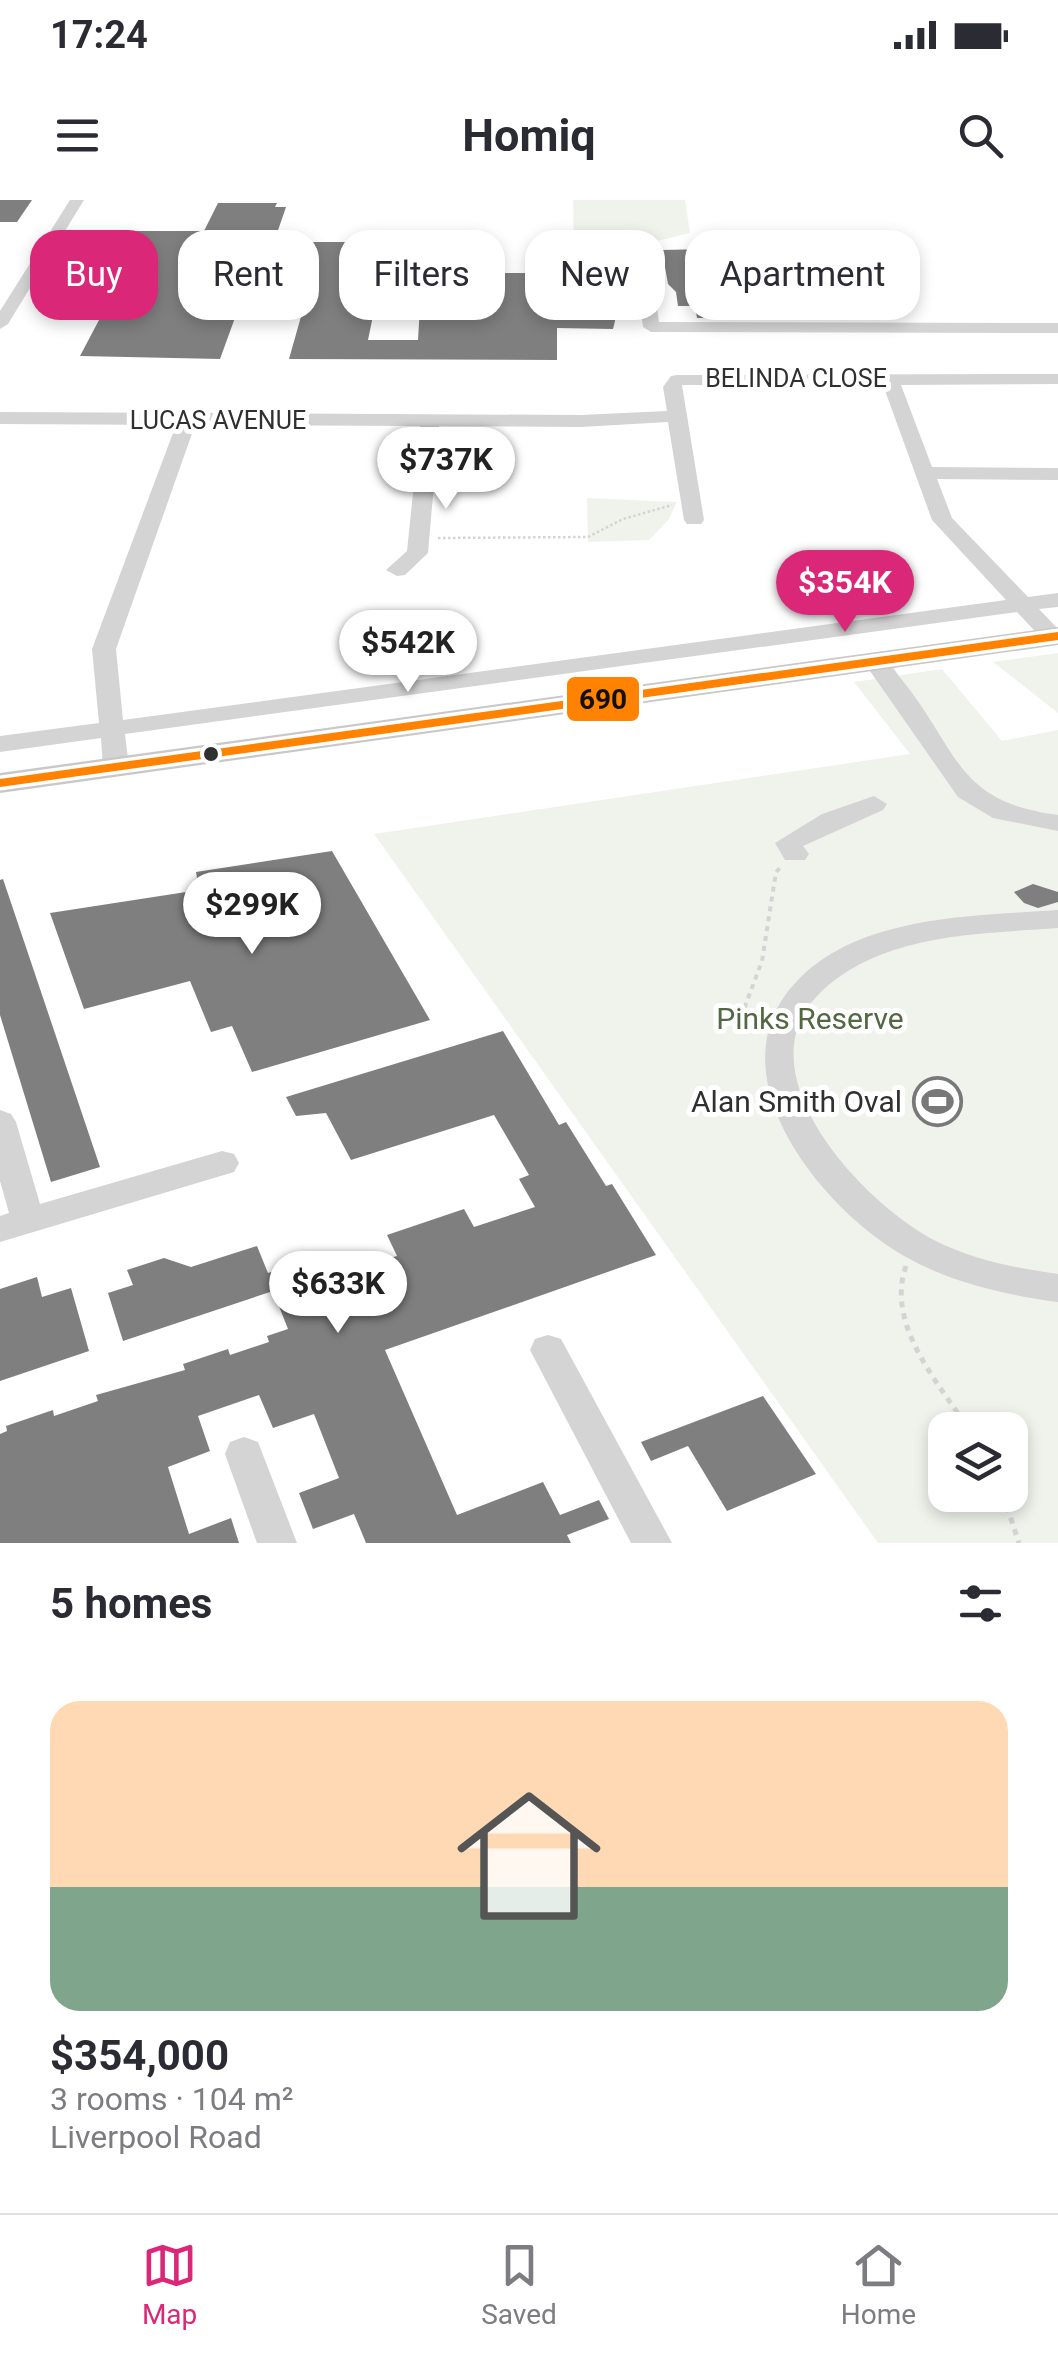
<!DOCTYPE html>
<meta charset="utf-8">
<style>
:root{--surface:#fff;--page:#f7f7f7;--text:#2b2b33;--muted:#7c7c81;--line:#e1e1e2;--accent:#db2777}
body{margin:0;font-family:Roboto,sans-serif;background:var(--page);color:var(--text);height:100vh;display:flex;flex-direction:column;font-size:38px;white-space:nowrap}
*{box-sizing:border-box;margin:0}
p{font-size:32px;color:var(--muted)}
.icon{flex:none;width:55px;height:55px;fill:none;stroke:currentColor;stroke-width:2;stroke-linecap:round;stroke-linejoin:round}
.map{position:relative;height:1343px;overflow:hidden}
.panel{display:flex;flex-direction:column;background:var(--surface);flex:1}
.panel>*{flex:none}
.banner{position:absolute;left:30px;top:30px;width:1000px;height:90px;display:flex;gap:20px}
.tools{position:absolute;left:928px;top:1212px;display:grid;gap:20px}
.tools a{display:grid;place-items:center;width:100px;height:100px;border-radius:20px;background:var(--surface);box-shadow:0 5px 15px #0003;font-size:50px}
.price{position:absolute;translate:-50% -85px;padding:0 22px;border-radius:35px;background:#fff;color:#222;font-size:32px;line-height:65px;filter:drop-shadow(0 2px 5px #0008)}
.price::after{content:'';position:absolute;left:50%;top:60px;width:30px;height:22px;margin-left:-15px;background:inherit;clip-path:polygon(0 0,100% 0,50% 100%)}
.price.on{background:var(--accent);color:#fff}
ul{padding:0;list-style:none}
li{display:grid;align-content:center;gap:20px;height:530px;padding:0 50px}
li+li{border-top:2px solid var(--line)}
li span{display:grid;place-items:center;height:310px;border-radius:30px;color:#555}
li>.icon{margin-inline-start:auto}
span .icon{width:180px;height:180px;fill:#fffc;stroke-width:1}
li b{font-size:42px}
h2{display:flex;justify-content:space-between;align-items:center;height:120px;padding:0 50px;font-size:42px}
.pill{padding:0 35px;border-radius:30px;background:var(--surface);box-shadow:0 5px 15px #0003;font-size:35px;line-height:90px}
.pill.on{background:var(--accent);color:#fff}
.status{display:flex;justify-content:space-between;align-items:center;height:70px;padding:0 50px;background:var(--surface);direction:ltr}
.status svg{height:28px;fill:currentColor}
header{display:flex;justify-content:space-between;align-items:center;height:130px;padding:0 50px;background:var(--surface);font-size:45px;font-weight:700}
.tabs{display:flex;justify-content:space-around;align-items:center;height:140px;border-top:2px solid var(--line);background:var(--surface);font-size:28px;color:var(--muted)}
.tabs a{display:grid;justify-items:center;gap:5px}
.tabs .on{color:var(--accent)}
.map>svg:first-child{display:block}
.green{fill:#f0f3ec;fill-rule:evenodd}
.building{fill:#7f7f7f}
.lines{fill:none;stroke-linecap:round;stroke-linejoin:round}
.path-far2{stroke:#d4d4d4;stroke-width:2.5;stroke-dasharray:2.5 2.5;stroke-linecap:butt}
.path-far1{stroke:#d4d4d4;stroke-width:4;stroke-dasharray:5 5;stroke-linecap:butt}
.path{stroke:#d4d4d4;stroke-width:5;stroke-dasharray:6 6;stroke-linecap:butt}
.minor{fill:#d4d4d4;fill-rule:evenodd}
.major{fill:#c8c8c8;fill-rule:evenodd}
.bus-1-casing{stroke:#fff;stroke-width:7}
.bus-1{fill:#ff8200;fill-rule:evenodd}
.bus-dot{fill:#303030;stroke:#fff;stroke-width:4}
.labels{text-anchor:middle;stroke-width:10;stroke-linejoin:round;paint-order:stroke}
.far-street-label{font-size:25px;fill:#303030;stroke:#fff}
.park-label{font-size:30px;fill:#536842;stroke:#fff}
.poi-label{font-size:30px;fill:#303030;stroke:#fff;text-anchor:end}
.line-badge{stroke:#fff;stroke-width:4}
.pale-badge-label{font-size:28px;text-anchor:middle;font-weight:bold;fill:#111}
</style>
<div class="status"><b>17:24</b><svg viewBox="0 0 49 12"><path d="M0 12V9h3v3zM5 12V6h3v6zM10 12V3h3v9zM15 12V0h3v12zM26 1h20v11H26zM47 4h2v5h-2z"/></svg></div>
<header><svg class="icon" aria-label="menu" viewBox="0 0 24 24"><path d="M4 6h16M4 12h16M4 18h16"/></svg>Homiq<svg class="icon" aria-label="search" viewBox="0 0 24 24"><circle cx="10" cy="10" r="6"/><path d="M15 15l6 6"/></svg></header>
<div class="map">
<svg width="1058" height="1343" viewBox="0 0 1058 1343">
<rect width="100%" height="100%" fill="#fff"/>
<g class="green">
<path d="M573,0H685L690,33L636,46L574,45Z"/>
<path d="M587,298L676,302V304L669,319L649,340L588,342Z"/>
<path d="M1058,453V513L993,462Z"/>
<path d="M942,469L1002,541L1058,530V1343H878L374,634L910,554L854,482ZM945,1230H1010V1295H945Z"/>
</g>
<g class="building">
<path d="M0,0H32L17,22H0Z"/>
<path d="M218,3H277L275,7H286L274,42H419L415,67H383L368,140H418L422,73H577L576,50L616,49L620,88H616L615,121L613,129L557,128V160L289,159L315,67H274L265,93H244L220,159L80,156L135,52L108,51L119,31H204Z"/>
<path d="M707,49L713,82H743L744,87H804L813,119L697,118L695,106H678L676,92L668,84L662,50Z"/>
<path d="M332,651L430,820L252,872L232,826L211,832L190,781L84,809L50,713L199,690L196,672Z"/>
<path d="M3,679L100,967L51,982L0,815V680Z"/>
<path d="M1033,684L1058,692V702L1038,708L1024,703L1014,692Z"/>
<path d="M503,831L559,925L566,922L606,986L612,984L656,1055L385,1150L457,1315L543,1282L560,1315L599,1300L609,1319L567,1335L571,1343H366L354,1314L313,1329L299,1293L339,1278L314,1214L273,1228L259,1195L198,1216L210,1251L168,1267L189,1334L231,1318L239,1343H0V1234L7,1231L6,1226L53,1210L54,1216L98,1201L96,1195L185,1170L183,1164L228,1149L230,1155L269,1142L267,1136L288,1129L273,1091L123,1141L108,1093L133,1085L127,1070L164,1058L191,1067L257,1046L268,1073L307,1060L316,1080L397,1056L387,1035L464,1009L474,1027L535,1007L519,979L529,975L494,915L351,960L326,913L296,916L286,897Z"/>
<path d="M37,1077L42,1097L71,1088L89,1151L0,1181V1089Z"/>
<path d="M763,1196L816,1274L727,1311L688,1246L651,1261L641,1242Z"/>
</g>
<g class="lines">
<path class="path-far2" d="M438,338L588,337L623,319L672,305"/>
<path class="path-far1" d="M760,823L741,817L762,761L776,672L780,668"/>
<g class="path">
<path d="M906,1066C885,1125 939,1183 969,1230"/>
<path d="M1003,1295L1019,1343"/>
</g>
<g class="minor">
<path d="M70,0H84L8,124L0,129V111Z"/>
<path d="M643,60L651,65L659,122L1058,123V133L651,132L643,127L635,65Z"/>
<path d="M1058,174V184L901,185L932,267L1058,268V280L937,279L952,318L1028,397L1058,393V407L1039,409L1058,429V443L1045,442L1017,412L125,534L129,567L116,575L103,567L101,538L0,552V536L99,523L92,449L176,225L0,224V212L581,215L667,211L663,187L671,176L677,175ZM682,185H883L932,320L1006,400L123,520L116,449L195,225L420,226L407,351L386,370L397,376L405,375L428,353L439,226L581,227L668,222L684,320L687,324H701L704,320Z"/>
<path d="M875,454C888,457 894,470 902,480C959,550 955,602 1058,615V631L993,618L958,597L863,461Z"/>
<path d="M874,596L887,604L883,610L803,646L809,654L805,660H785L775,643L822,614Z"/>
<path d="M1058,710V728C979,734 883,733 821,792C738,871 863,1003 934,1040C973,1060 1015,1068 1058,1074V1102C1006,1095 952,1083 906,1057C820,1009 708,870 799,779C862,715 974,716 1058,710Z"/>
<path d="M0,910L11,914L16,922L40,1004L222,951L234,954L239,963L234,972L0,1042V1016L9,1013L0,981Z"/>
<path d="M548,1135L561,1139L672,1343H631L530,1150L535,1139Z"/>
<path d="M244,1237L258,1242L297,1343H257L225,1254L230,1242Z"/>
</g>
<path class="major" d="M1058,427V445L0,593V573Z"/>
<defs>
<path id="bus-1" d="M1058,432V440L0,587V579Z"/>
</defs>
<use href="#bus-1" class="bus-1-casing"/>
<use href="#bus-1" class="bus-1"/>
</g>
<defs>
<symbol id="stadium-ring" viewBox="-11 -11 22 22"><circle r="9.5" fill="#fff" stroke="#787878" stroke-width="1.5"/><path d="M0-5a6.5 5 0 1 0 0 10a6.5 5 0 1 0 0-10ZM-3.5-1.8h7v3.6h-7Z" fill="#787878"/></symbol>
</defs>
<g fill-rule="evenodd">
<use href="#stadium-ring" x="910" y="874" width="55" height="55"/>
</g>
<circle class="bus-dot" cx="211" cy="554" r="9"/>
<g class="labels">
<g class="far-street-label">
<text x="796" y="187">BELINDA CLOSE</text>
<text x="218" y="229">LUCAS AVENUE</text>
</g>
<g class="park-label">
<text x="810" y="829">Pinks Reserve</text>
</g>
<g class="poi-label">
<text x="902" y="912">Alan Smith Oval</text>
</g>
</g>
<rect class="line-badge" x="565" y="475" width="76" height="48" rx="10" fill="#ff8200"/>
<g class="pale-badge-label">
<text x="603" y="509">690</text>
</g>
</svg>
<div class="tools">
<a><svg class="icon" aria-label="layers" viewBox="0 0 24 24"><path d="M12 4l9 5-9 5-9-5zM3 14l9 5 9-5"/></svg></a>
</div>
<b class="price" style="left:446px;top:312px">$737K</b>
<b class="price on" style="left:845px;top:435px">$354K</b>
<b class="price" style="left:408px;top:495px">$542K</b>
<b class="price" style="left:252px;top:757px">$299K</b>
<b class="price" style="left:338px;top:1136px">$633K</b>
<div class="banner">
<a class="pill on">Buy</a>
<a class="pill">Rent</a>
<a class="pill">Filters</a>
<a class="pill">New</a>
<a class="pill">Apartment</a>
</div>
</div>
<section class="panel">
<h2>5 homes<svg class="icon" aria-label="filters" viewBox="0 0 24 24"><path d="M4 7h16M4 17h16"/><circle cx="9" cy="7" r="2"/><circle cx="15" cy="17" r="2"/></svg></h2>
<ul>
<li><span style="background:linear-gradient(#ffd9b3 60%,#7fa58c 0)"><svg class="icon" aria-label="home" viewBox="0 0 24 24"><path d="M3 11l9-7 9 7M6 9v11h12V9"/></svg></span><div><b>$354,000</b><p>3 rooms · 104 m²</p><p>Liverpool Road</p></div></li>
</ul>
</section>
<nav class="tabs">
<a class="on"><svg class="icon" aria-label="map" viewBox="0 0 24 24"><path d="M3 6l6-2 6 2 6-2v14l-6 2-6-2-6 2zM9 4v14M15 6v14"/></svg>Map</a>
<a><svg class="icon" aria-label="saved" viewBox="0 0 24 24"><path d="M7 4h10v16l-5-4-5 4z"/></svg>Saved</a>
<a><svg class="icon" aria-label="home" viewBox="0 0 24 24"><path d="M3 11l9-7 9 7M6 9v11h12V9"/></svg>Home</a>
</nav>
